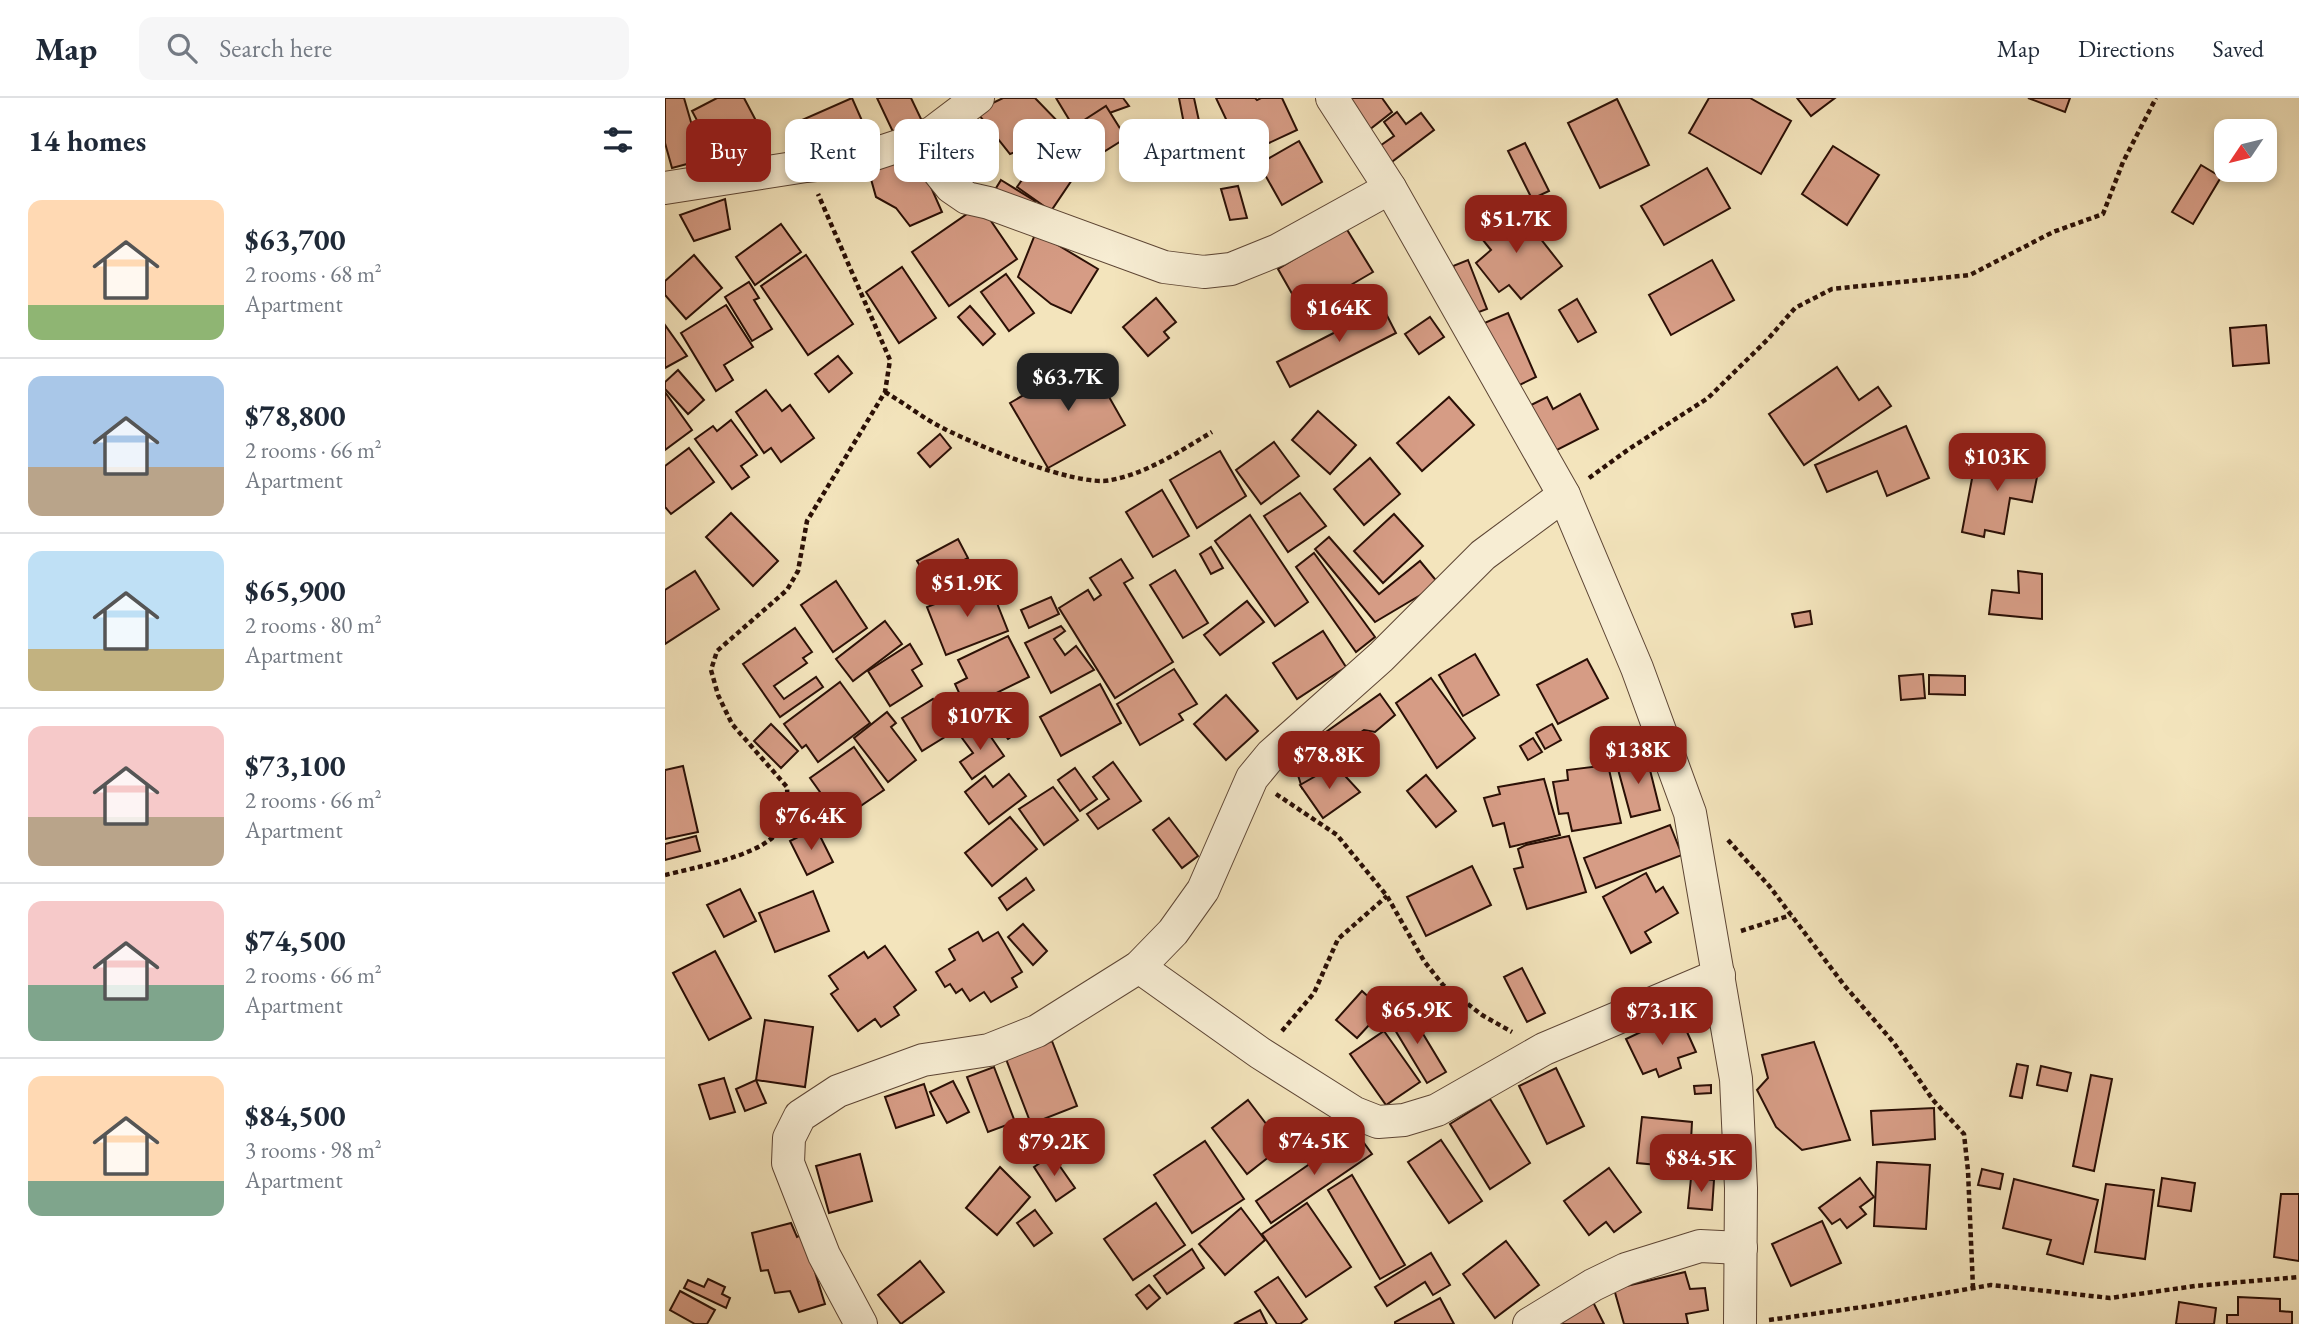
<!DOCTYPE html>
<meta charset="utf-8">
<style>
:root{--surface:#fff;--page:#f6f6f7;--text:#1f2937;--muted:#747a83;--line:#e0e1e3;--accent:#8f2418}
body{margin:0;font-family:"EB Garamond",serif;background:var(--page);color:var(--text);height:100vh;display:flex;flex-direction:column;font-size:26px;white-space:nowrap}
*{box-sizing:border-box;margin:0}
p{font-size:23px;color:var(--muted)}
.icon{flex:none;width:38px;height:38px;fill:none;stroke:currentColor;stroke-width:2;stroke-linecap:round;stroke-linejoin:round}
.map{position:relative;flex:1;overflow:hidden}
.drawer{display:flex;flex-direction:column;background:var(--surface);width:665px}
.drawer>*{flex:none}
.top-card{position:absolute;left:21px;top:21px;width:665px;height:63px;display:flex;gap:14px}
.needle{width:46px;rotate:235deg}
.buttons{position:absolute;left:1549px;top:21px;display:grid;gap:14px}
.buttons a{display:grid;place-items:center;width:63px;height:63px;border-radius:14px;background:var(--surface);box-shadow:0 4px 10px #0003;font-size:35px}
.price{position:absolute;translate:-50% -60px;padding:0 16px;border-radius:14px;background:var(--accent);color:#fff;font-size:23px;line-height:46px;filter:drop-shadow(0 2px 4px #0008)}
.price::after{content:'';position:absolute;left:50%;top:42px;width:21px;height:16px;margin-left:-10px;background:inherit;clip-path:polygon(0 0,100% 0,50% 100%)}
.price.current{background:#222;color:#fff}
ul{padding:0;list-style:none}
li{display:flex;align-items:center;gap:21px;height:175px;padding:0 28px}
li+li{border-top:2px solid var(--line)}
li span{display:grid;place-items:center;flex:none;width:196px;height:140px;border-radius:14px;color:#555}
li>.icon{margin-inline-start:auto}
span .icon{width:84px;height:84px;fill:#fffc;stroke-width:1}
li b{font-size:30px}
h2{display:flex;justify-content:space-between;align-items:center;height:84px;padding:0 28px;font-size:30px}
.chip{padding:0 24px;border-radius:14px;background:var(--surface);box-shadow:0 4px 10px #0003;font-size:24px;line-height:63px}
.chip.current{background:var(--accent);color:#fff}
header{display:flex;align-items:center;gap:42px;box-sizing:border-box;height:98px;padding:0 35px;background:var(--surface);border-bottom:2px solid var(--line)}
header strong{font-size:33px}
nav{display:flex;gap:38px;margin-inline-start:auto;font-size:24px}
.search{width:490px;height:63px;background:var(--page);display:flex;align-items:center;gap:18px;box-sizing:border-box;padding:0 24px;border-radius:14px;color:var(--muted);font-size:26px}
main{display:flex;flex:1;min-height:0}
.map>svg:first-child{display:block}
.building{fill:#d69c85;stroke:#2b1006;stroke-width:2}
.lines{fill:none;stroke-linecap:round;stroke-linejoin:round}
.minor-casing{stroke:#5d4534;stroke-width:34}
.path{stroke:#2b1006;stroke-width:4.5;stroke-dasharray:5 3.5;stroke-linecap:butt}
.minor{stroke:#f7edd3;stroke-width:32}
</style>
<header>
<strong>Map</strong>
<div class="search"><svg class="icon" aria-label="search" viewBox="0 0 24 24"><circle cx="10" cy="10" r="6"/><path d="M15 15l6 6"/></svg>Search here</div>
<nav><a>Map</a><a>Directions</a><a>Saved</a></nav>
</header>
<main>
<section class="drawer">
<h2>14 homes<svg class="icon" aria-label="filters" viewBox="0 0 24 24"><path d="M4 7h16M4 17h16"/><circle cx="9" cy="7" r="2"/><circle cx="15" cy="17" r="2"/></svg></h2>
<ul>
<li><span style="background:linear-gradient(#ffd9b3 75%,#8fb573 0)"><svg class="icon" aria-label="home" viewBox="0 0 24 24"><path d="M3 11l9-7 9 7M6 9v11h12V9"/></svg></span><div><b>$63,700</b><p>2 rooms · 68 m²</p><p>Apartment</p></div></li>
<li><span style="background:linear-gradient(#a9c7e8 65%,#b9a48a 0)"><svg class="icon" aria-label="home" viewBox="0 0 24 24"><path d="M3 11l9-7 9 7M6 9v11h12V9"/></svg></span><div><b>$78,800</b><p>2 rooms · 66 m²</p><p>Apartment</p></div></li>
<li><span style="background:linear-gradient(#bfe0f5 70%,#c2b280 0)"><svg class="icon" aria-label="home" viewBox="0 0 24 24"><path d="M3 11l9-7 9 7M6 9v11h12V9"/></svg></span><div><b>$65,900</b><p>2 rooms · 80 m²</p><p>Apartment</p></div></li>
<li><span style="background:linear-gradient(#f6c9c9 65%,#b9a48a 0)"><svg class="icon" aria-label="home" viewBox="0 0 24 24"><path d="M3 11l9-7 9 7M6 9v11h12V9"/></svg></span><div><b>$73,100</b><p>2 rooms · 66 m²</p><p>Apartment</p></div></li>
<li><span style="background:linear-gradient(#f6c9c9 60%,#7fa58c 0)"><svg class="icon" aria-label="home" viewBox="0 0 24 24"><path d="M3 11l9-7 9 7M6 9v11h12V9"/></svg></span><div><b>$74,500</b><p>2 rooms · 66 m²</p><p>Apartment</p></div></li>
<li><span style="background:linear-gradient(#ffd9b3 75%,#7fa58c 0)"><svg class="icon" aria-label="home" viewBox="0 0 24 24"><path d="M3 11l9-7 9 7M6 9v11h12V9"/></svg></span><div><b>$84,500</b><p>3 rooms · 98 m²</p><p>Apartment</p></div></li>
</ul>
</section>
<div class="map">
<svg width="1634" height="1226" viewBox="0 0 1634 1226">
<rect width="100%" height="100%" fill="#f3e4bc"/>
<filter id="stains"><feTurbulence type="fractalNoise" baseFrequency=".00286" numOctaves="4"/><feColorMatrix values="0 0 0 0 .2 0 0 0 0 .09 0 0 0 0 .02 0 0 0 .5 -.17"/></filter>
<radialGradient id="worn" r=".72"><stop offset=".6" stop-color="#630" stop-opacity="0"/><stop offset="1" stop-color="#630" stop-opacity=".3"/></radialGradient>
<g class="building">
<path d="M0,0H19L37,62L7,70L0,45Z"/>
<path d="M52,0H79L98,36L52,60L27,13Z"/>
<path d="M187,0L202,34L152,56L137,22Z"/>
<path d="M212,0H246L257,23L229,36Z"/>
<path d="M338,0H370L403,34L345,56L311,13Z"/>
<path d="M391,0H458L464,8L408,28Z"/>
<path d="M514,0H529L534,23L519,26Z"/>
<path d="M551,0H590L592,2L596,0H617L632,32L578,57Z"/>
<path d="M680,0H717L727,14L704,32Z"/>
<path d="M1044,0H1085L1126,23L1096,76L1024,35Z"/>
<path d="M1132,0H1170L1146,18Z"/>
<path d="M1363,0H1405L1400,14Z"/>
<path d="M952,1L984,67L935,90L903,25Z"/>
<path d="M441,8L461,40L432,58L413,26Z"/>
<path d="M732,14L741,26L756,15L769,32L724,66L712,50L729,38L719,24Z"/>
<path d="M293,25L325,64L295,88L264,50Z"/>
<path d="M634,43L657,84L617,107L594,66Z"/>
<path d="M860,45L884,93L867,101L843,53Z"/>
<path d="M382,46L415,70L386,113L352,89Z"/>
<path d="M566,46L573,64L544,71L538,57Z"/>
<path d="M1168,48L1214,77L1182,127L1137,96Z"/>
<path d="M239,55L258,71L277,114L245,128L231,110L211,99L204,74Z"/>
<path d="M1536,67L1556,79L1528,126L1507,114Z"/>
<path d="M1042,70L1065,110L999,147L976,108Z"/>
<path d="M336,82L370,103L362,116L328,95Z"/>
<path d="M573,88L582,120L565,122L556,91Z"/>
<path d="M60,101L65,131L29,143L15,117Z"/>
<path d="M315,107L352,161L284,208L247,154Z"/>
<path d="M849,107L897,168L856,201L844,187L834,194L811,165L826,152L813,136Z"/>
<path d="M116,126L136,154L90,187L71,159Z"/>
<path d="M681,130L708,174L638,215L613,171Z"/>
<path d="M371,134L433,171L406,215L386,206L353,179Z"/>
<path d="M29,157L57,190L21,221L0,197V183Z"/>
<path d="M141,157L188,226L143,257L96,188Z"/>
<path d="M803,162L822,211L806,217L788,168Z"/>
<path d="M1047,162L1069,202L1006,237L984,197Z"/>
<path d="M237,169L271,220L234,245L201,194Z"/>
<path d="M341,176L369,215L344,233L316,194Z"/>
<path d="M84,184L94,200L89,202L107,231L87,243L60,199Z"/>
<path d="M491,200L511,224L499,234L504,240L483,258L458,229Z"/>
<path d="M713,200L731,235L625,289L612,264L696,221L691,211Z"/>
<path d="M912,201L931,234L913,244L894,212Z"/>
<path d="M61,207L88,249L59,267L68,282L51,293L16,235Z"/>
<path d="M305,208L330,236L318,247L293,219Z"/>
<path d="M843,215L871,279L846,291L817,226Z"/>
<path d="M765,219L779,239L754,256L740,236Z"/>
<path d="M0,227L22,258L0,270Z"/>
<path d="M1601,227L1604,265L1568,268L1565,230Z"/>
<path d="M173,258L187,275L164,294L150,276Z"/>
<path d="M422,260L460,327L383,370L345,305Z"/>
<path d="M1172,269L1194,302L1213,289L1226,308L1139,367L1104,316Z"/>
<path d="M13,272L39,302L23,316L0,291V284Z"/>
<path d="M101,292L117,313L125,307L149,340L116,364L106,350L99,355L71,314Z"/>
<path d="M0,294L27,332L0,352Z"/>
<path d="M915,296L933,331L886,355L862,309L882,299L888,311Z"/>
<path d="M784,299L809,327L757,373L732,345Z"/>
<path d="M653,313L691,347L665,376L627,342Z"/>
<path d="M66,322L92,357L76,368L84,379L67,391L30,341L48,328L52,333Z"/>
<path d="M1241,328L1264,380L1222,398L1212,373L1162,394L1150,367Z"/>
<path d="M275,336L286,350L265,369L253,355Z"/>
<path d="M609,344L634,378L596,406L571,372Z"/>
<path d="M1331,349L1359,355L1356,375L1372,379L1367,404L1345,400L1339,436L1320,432L1319,439L1297,434L1309,370L1327,373Z"/>
<path d="M24,350L49,384L6,416L0,409V368Z"/>
<path d="M555,353L581,398L532,430L505,382Z"/>
<path d="M705,360L735,396L699,427L669,391Z"/>
<path d="M497,392L524,438L488,459L461,414Z"/>
<path d="M635,395L661,428L623,454L599,418Z"/>
<path d="M66,415L113,463L88,488L41,439Z"/>
<path d="M729,416L758,448L718,485L689,453Z"/>
<path d="M585,417L643,504L610,528L550,443Z"/>
<path d="M664,439L714,496L755,463L774,486L710,524L650,451Z"/>
<path d="M293,441L303,460L263,482L252,463Z"/>
<path d="M546,449L558,470L546,476L535,456Z"/>
<path d="M649,455L710,539L691,554L631,469Z"/>
<path d="M456,461L468,480L459,485L508,564L450,600L394,510L423,492L429,502L436,497L425,480Z"/>
<path d="M510,472L543,525L518,540L485,487Z"/>
<path d="M30,473L54,511L0,546V492Z"/>
<path d="M1353,473L1377,476V521L1324,516L1327,492L1354,495Z"/>
<path d="M171,483L202,530L168,554L136,507Z"/>
<path d="M324,485L343,533L281,557L262,509Z"/>
<path d="M386,499L394,516L364,530L356,512Z"/>
<path d="M582,503L599,524L555,557L539,537Z"/>
<path d="M1145,513L1147,526L1130,529L1127,516Z"/>
<path d="M220,523L237,546L188,583L171,561Z"/>
<path d="M396,528L400,533L389,541L400,557L411,548L429,572L386,595L360,545Z"/>
<path d="M130,530L147,554L138,560L142,565L109,588L119,601L151,579L158,589L115,619L78,566Z"/>
<path d="M658,533L681,569L632,601L608,565Z"/>
<path d="M343,538L364,579L301,610L290,586L302,580L293,562Z"/>
<path d="M245,546L257,566L247,572L257,588L225,608L203,573Z"/>
<path d="M810,556L834,597L798,618L774,577Z"/>
<path d="M922,561L943,600L893,626L872,587Z"/>
<path d="M509,571L532,606L514,616L518,622L475,647L452,606Z"/>
<path d="M1258,576L1260,600L1236,602L1234,578Z"/>
<path d="M1264,577L1300,578V597L1264,596Z"/>
<path d="M766,580L810,640L772,670L731,605Z"/>
<path d="M175,584L205,625L153,664L141,647L137,650L119,626Z"/>
<path d="M435,586L456,625L396,658L375,619Z"/>
<path d="M715,596L730,617L710,634L699,632L649,667L659,677L637,690L627,658Z"/>
<path d="M561,597L593,633L561,662L529,626Z"/>
<path d="M341,598L361,629L343,641L328,621L334,616L328,608Z"/>
<path d="M268,601L288,634L257,653L237,620Z"/>
<path d="M222,614L231,625L226,629L251,662L223,684L189,640Z"/>
<path d="M106,626L133,653L116,670L89,643Z"/>
<path d="M317,626L339,658L307,681L295,664L308,655L297,640Z"/>
<path d="M887,626L896,642L880,651L871,635Z"/>
<path d="M868,640L877,654L863,662L855,648Z"/>
<path d="M189,649L219,692L175,722L145,680Z"/>
<path d="M981,656L995,712L966,719L951,664Z"/>
<path d="M448,664L476,703L433,731L422,716L444,701L428,679Z"/>
<path d="M670,667L695,694L658,720L635,687Z"/>
<path d="M943,667L956,725L907,733L903,715L894,716L888,684L903,682L902,672Z"/>
<path d="M18,668L33,734L0,741V672Z"/>
<path d="M410,670L432,701L415,713L393,682Z"/>
<path d="M344,676L361,698L324,726L300,694L320,678L328,689Z"/>
<path d="M761,677L791,713L771,729L742,693Z"/>
<path d="M879,681L895,737L845,749L839,725L828,728L819,700L835,696L833,689Z"/>
<path d="M388,689L413,722L379,747L354,711Z"/>
<path d="M345,719L372,751L327,788L300,755Z"/>
<path d="M504,720L533,758L517,770L488,732Z"/>
<path d="M1005,727L1017,757L931,790L919,760Z"/>
<path d="M151,730L168,764L142,777L125,743Z"/>
<path d="M31,738L35,753L0,762V746Z"/>
<path d="M904,738L921,794L862,811L849,771L858,769L853,751L861,747Z"/>
<path d="M807,768L826,807L761,838L742,799Z"/>
<path d="M981,775L991,794L998,789L1013,815L980,834L986,844L966,855L938,799Z"/>
<path d="M361,780L369,792L342,812L334,800Z"/>
<path d="M75,791L91,823L59,839L42,807Z"/>
<path d="M148,793L164,833L110,854L94,815Z"/>
<path d="M358,826L382,853L368,867L343,839Z"/>
<path d="M313,834L318,843L333,834L357,874L347,880L352,889L326,904L319,894L305,903L297,891L291,895L285,886L280,889L271,874L290,862L284,851Z"/>
<path d="M220,848L251,892L229,909L234,917L216,929L210,921L193,933L166,896L173,891L164,878L199,854L203,860Z"/>
<path d="M50,853L86,920L44,942L8,875Z"/>
<path d="M857,870L880,915L862,924L839,879Z"/>
<path d="M697,893L718,912L692,940L671,922Z"/>
<path d="M1042,905L1045,929L1018,932L1016,907Z"/>
<path d="M743,911L781,974L762,985L724,922Z"/>
<path d="M1014,916L1031,954L1013,960L1016,970L994,979L991,971L978,976L961,941Z"/>
<path d="M100,922L148,929L140,989L91,982Z"/>
<path d="M719,933L755,984L721,1007L685,956Z"/>
<path d="M387,943L412,1008L366,1026L341,961Z"/>
<path d="M1149,944L1185,1042L1137,1052L1111,1029L1092,992L1103,980L1097,957Z"/>
<path d="M1352,966L1363,968L1357,1000L1345,998Z"/>
<path d="M1376,968L1406,975L1402,993L1372,987Z"/>
<path d="M329,969L350,1024L323,1034L302,979Z"/>
<path d="M891,970L919,1028L882,1046L854,988Z"/>
<path d="M1426,977L1447,981L1429,1073L1408,1068Z"/>
<path d="M59,980L70,1014L45,1021L34,987Z"/>
<path d="M91,982L101,1005L80,1013L71,991Z"/>
<path d="M288,983L304,1014L282,1025L265,994Z"/>
<path d="M259,986L269,1017L231,1030L220,999Z"/>
<path d="M1046,987V995L1030,996L1029,988Z"/>
<path d="M825,1001L865,1065L825,1091L785,1026Z"/>
<path d="M583,1002L618,1048L582,1076L547,1030Z"/>
<path d="M1269,1010L1270,1041L1208,1047L1206,1013Z"/>
<path d="M977,1019L1027,1024L1026,1043L1039,1044L1036,1071L972,1065Z"/>
<path d="M691,1034L707,1056L606,1125L591,1103Z"/>
<path d="M776,1042L817,1103L784,1125L743,1064Z"/>
<path d="M540,1043L579,1101L527,1135L489,1077Z"/>
<path d="M195,1056L207,1103L164,1115L151,1068Z"/>
<path d="M387,1057L410,1090L391,1103L369,1069Z"/>
<path d="M1212,1064L1265,1067L1261,1131L1209,1128Z"/>
<path d="M335,1069L365,1099L332,1137L301,1110Z"/>
<path d="M944,1070L976,1114L949,1134L941,1124L924,1137L899,1103Z"/>
<path d="M1317,1071L1338,1076L1335,1091L1313,1087Z"/>
<path d="M687,1077L740,1167L715,1181L663,1092Z"/>
<path d="M1026,1080L1049,1082L1047,1112L1023,1110Z"/>
<path d="M1195,1080L1209,1099L1195,1109L1201,1116L1182,1130L1175,1121L1167,1126L1154,1110Z"/>
<path d="M1497,1080L1530,1085L1526,1113L1493,1108Z"/>
<path d="M1349,1081L1433,1102L1418,1166L1382,1156L1386,1142L1338,1130Z"/>
<path d="M1441,1086L1489,1092L1480,1161L1430,1154Z"/>
<path d="M1616,1096H1634V1163L1609,1159Z"/>
<path d="M491,1105L520,1147L468,1182L439,1141Z"/>
<path d="M642,1105L686,1169L641,1199L597,1136Z"/>
<path d="M576,1110L600,1142L560,1177L534,1146Z"/>
<path d="M370,1112L387,1135L369,1148L352,1125Z"/>
<path d="M1157,1123L1176,1165L1126,1188L1107,1146Z"/>
<path d="M126,1125L132,1139L138,1136L160,1206L134,1214L125,1193L110,1195L103,1172L96,1173L87,1135Z"/>
<path d="M841,1143L874,1187L830,1220L798,1176Z"/>
<path d="M527,1151L539,1170L502,1196L489,1178Z"/>
<path d="M766,1155L785,1187L768,1197L760,1184L722,1208L710,1189Z"/>
<path d="M255,1163L279,1194L236,1226L213,1197Z"/>
<path d="M1020,1174L1025,1191L1040,1190L1043,1212L1021,1216L1023,1226H959L949,1191Z"/>
<path d="M613,1179L642,1221L635,1226H612L590,1194Z"/>
<path d="M43,1181L60,1189L57,1196L65,1200L61,1210L19,1190L23,1182L39,1189Z"/>
<path d="M484,1187L495,1200L482,1211L471,1197Z"/>
<path d="M15,1193L50,1212L42,1226H30L5,1212Z"/>
<path d="M1573,1199L1615,1201V1213L1627,1214V1226H1562V1217H1573Z"/>
<path d="M775,1200L789,1226H730V1224Z"/>
<path d="M928,1204L939,1226H891Z"/>
<path d="M1514,1204L1551,1210L1549,1226H1511Z"/>
<path d="M595,1212L602,1226H569Z"/>
</g>
<g class="lines">
<defs>
<g id="minor">
<path d="M667,0L725,90L899,397L972,570L1025,715L1071,981L1076,1090L1075,1226"/>
<path d="M249,43L286,89L302,100L324,105L499,169L539,174L566,171L613,152L725,90"/>
<path d="M0,90L141,68L188,63L249,43L268,34L313,0"/>
<path d="M474,869L595,955L690,1015L713,1024L739,1022L772,1012L879,951L1054,877"/>
<path d="M196,1226L159,1157L123,1065L124,1040L135,1018L173,993L258,962L324,952L372,933L474,869L508,834L538,792L587,680L606,657L716,559L818,457L899,397"/>
<path d="M864,1226L928,1187L961,1171L1035,1148L1076,1150"/>
</g>
</defs>
<use href="#minor" class="minor-casing"/>
<g class="path">
<path d="M220,294C237,304 253,316 270,326C303,344 411,390 446,382C483,375 515,353 547,334"/>
<path d="M924,380L964,351L1043,300L1103,241L1130,210L1167,191L1305,177L1388,134L1438,116L1458,64L1491,0"/>
<path d="M611,696L672,737L722,798L759,863L778,887L817,917L847,934"/>
<path d="M1063,742L1105,789L1179,887L1229,945L1268,1002L1299,1036L1303,1073L1308,1190"/>
<path d="M0,777C28,770 87,759 108,739C122,727 123,706 122,689L67,626L53,597L46,572L52,553L122,492L133,473L142,423L220,294L225,262L153,96"/>
<path d="M1076,833L1126,817"/>
<path d="M617,933L649,895L673,841L722,798"/>
<path d="M1104,1222L1205,1208L1326,1187L1445,1200L1530,1188L1634,1179"/>
</g>
<use href="#minor" class="minor"/>
</g>
<rect width="100%" height="100%" filter="url(#stains)"/>
<rect width="100%" height="100%" fill="url(#worn)"/>
</svg>
<div class="buttons">
<a><svg class="needle" viewBox="-14 -14 28 28"><path d="M0-13l5 13h-10z" fill="#e53935"/><path d="M0 13l5-13h-10z" fill="#747a83"/></svg></a>
</div>
<b class="price" style="left:851px;top:157px">$51.7K</b>
<b class="price" style="left:674px;top:246px">$164K</b>
<b class="price current" style="left:403px;top:315px">$63.7K</b>
<b class="price" style="left:1332px;top:395px">$103K</b>
<b class="price" style="left:302px;top:521px">$51.9K</b>
<b class="price" style="left:315px;top:654px">$107K</b>
<b class="price" style="left:973px;top:688px">$138K</b>
<b class="price" style="left:664px;top:693px">$78.8K</b>
<b class="price" style="left:146px;top:754px">$76.4K</b>
<b class="price" style="left:752px;top:948px">$65.9K</b>
<b class="price" style="left:997px;top:949px">$73.1K</b>
<b class="price" style="left:649px;top:1079px">$74.5K</b>
<b class="price" style="left:389px;top:1080px">$79.2K</b>
<b class="price" style="left:1036px;top:1096px">$84.5K</b>
<div class="top-card">
<a class="chip current">Buy</a>
<a class="chip">Rent</a>
<a class="chip">Filters</a>
<a class="chip">New</a>
<a class="chip">Apartment</a>
</div>
</div>
</main>
